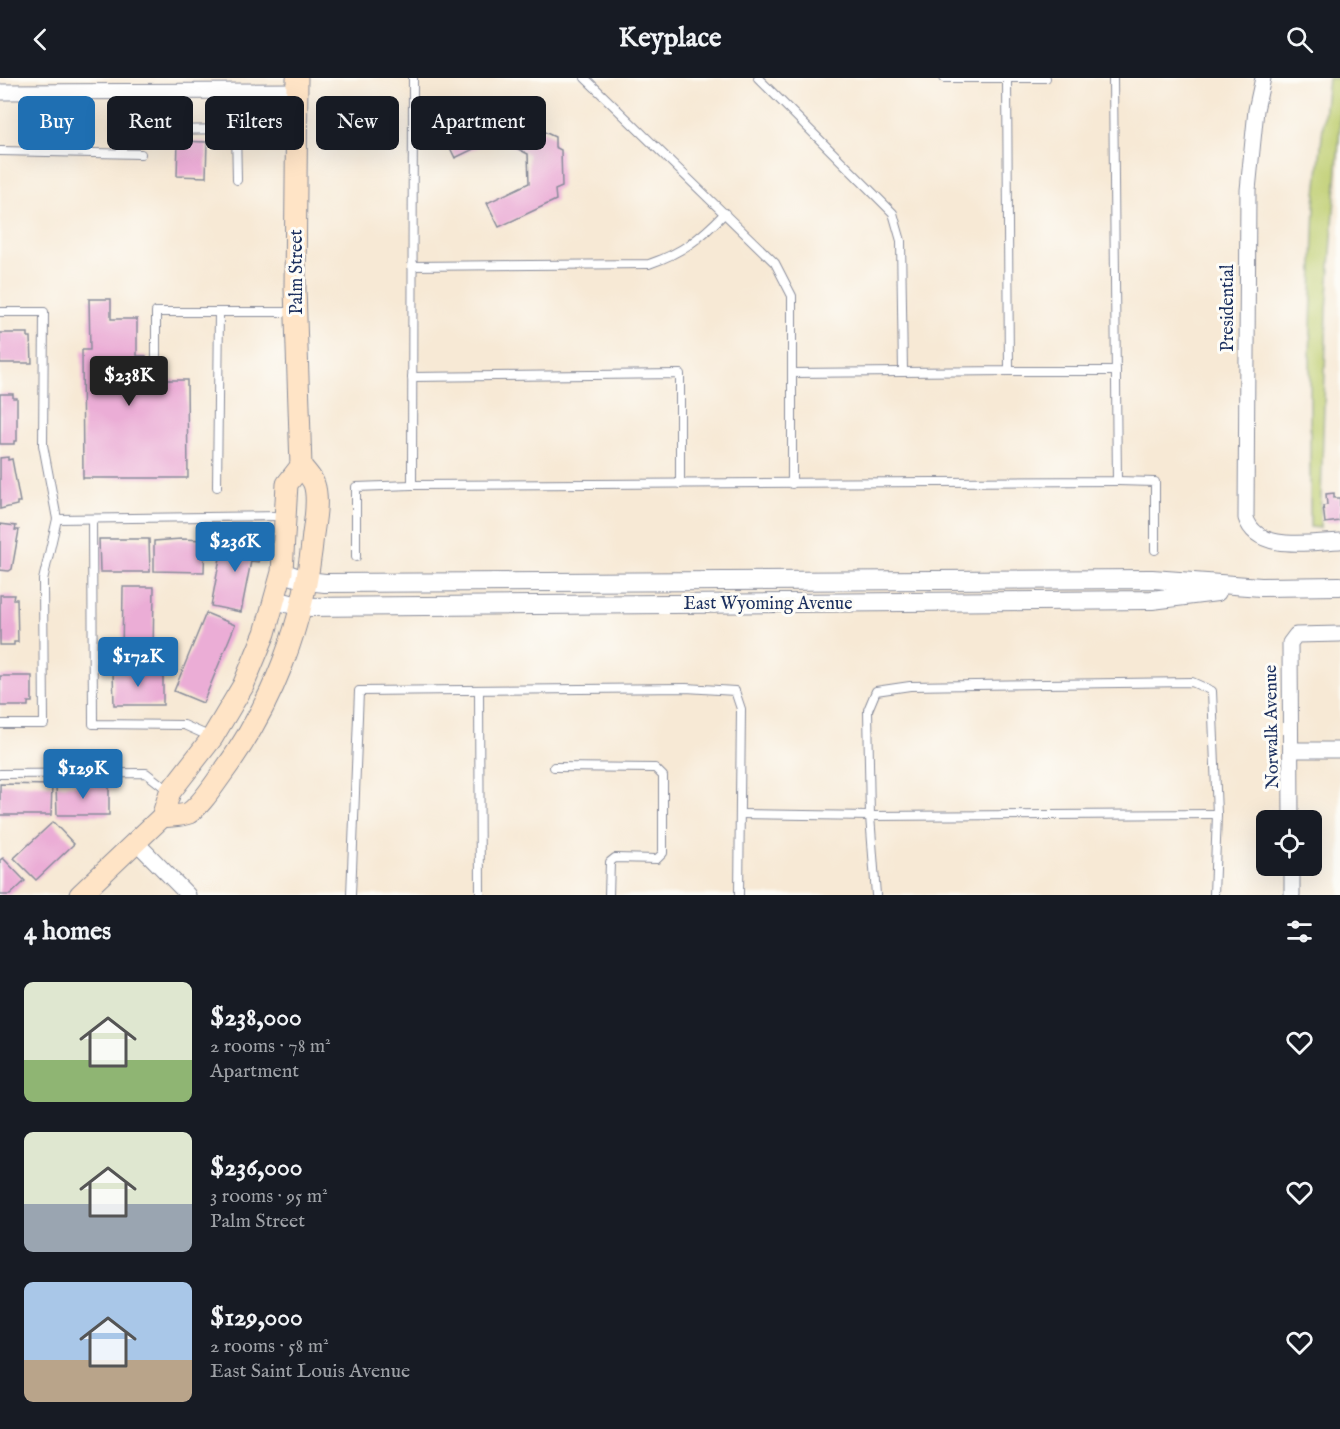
<!DOCTYPE html>
<meta charset="utf-8">
<style>
:root{--surface:#171b24;--page:#242831;--text:#f1f3f6;--muted:#9ea1a6;--accent:#1f6fb2}
body{margin:0;font-family:"IM FELL English",serif;background:var(--page);color:var(--text);height:100vh;display:flex;flex-direction:column;font-size:22px;white-space:nowrap}
*{box-sizing:border-box;margin:0}
p{font-size:20px;color:var(--muted)}
.icon{flex:none;width:33px;height:33px;fill:none;stroke:currentColor;stroke-width:2;stroke-linecap:round;stroke-linejoin:round}
.map{position:relative;height:817px;overflow:hidden}
.panel{display:flex;flex-direction:column;background:var(--surface);flex:1}
.panel>*{flex:none}
.banner{position:absolute;left:18px;top:18px;width:600px;height:54px;display:flex;gap:12px}
.fabs{position:absolute;left:1256px;top:732px;display:grid;gap:12px}
.fabs a{display:grid;place-items:center;width:66px;height:66px;border-radius:9px;background:var(--surface);box-shadow:0 6px 24px #0002;font-size:30px}
.price{position:absolute;translate:-50% -51px;padding:0 14px;border-radius:6px;background:var(--accent);color:#fff;font-size:20px;line-height:39px;filter:drop-shadow(0 2px 3px #0008)}
.price::after{content:'';position:absolute;left:50%;top:36px;width:18px;height:14px;margin-left:-9px;background:inherit;clip-path:polygon(0 0,100% 0,50% 100%)}
.price.selected{background:#222;color:#fff}
ul{padding:0;list-style:none}
li{display:flex;align-items:center;gap:18px;height:150px;padding:0 24px}
li span{display:grid;place-items:center;flex:none;width:168px;height:120px;border-radius:9px;color:#555}
li>.icon{margin-inline-start:auto}
span .icon{width:72px;height:72px;fill:#fffc;stroke-width:1}
li b{font-size:26px}
h2{display:flex;justify-content:space-between;align-items:center;height:72px;padding:0 24px;font-size:26px}
.pill{padding:0 21px;border-radius:9px;background:var(--surface);box-shadow:0 6px 24px #0002;font-size:21px;line-height:54px}
.pill.selected{background:var(--accent);color:#fff}
header{display:flex;justify-content:space-between;align-items:center;height:78px;padding:0 24px;background:var(--surface);font-size:27px;font-weight:700}
.map>svg:first-child{display:block}
.green{fill:#bfce71;stroke:#6d7e68;stroke-width:1.5}
.building{fill:#ebadd6}
.lines{fill:none;stroke-linecap:round;stroke-linejoin:round}
.service-casing{stroke:#898c9a;stroke-width:10}
.minor-casing{stroke:#898c9a;stroke-width:17}
.tertiary-casing{stroke:#898c9a;stroke-width:20}
.secondary-casing{stroke:#898c9a;stroke-width:23}
.service{stroke:#fff;stroke-width:8}
.minor{stroke:#fff;stroke-width:15}
.tertiary{stroke:#fff;stroke-width:18}
.secondary{stroke:#ffe4c6;stroke-width:21}
.labels{text-anchor:middle;stroke-width:6;stroke-linejoin:round;paint-order:stroke}
.street-label{font-size:18px;fill:#1b2f5e;stroke:#fdfcf7}
</style>
<header><svg class="icon" aria-label="back" viewBox="0 0 24 24"><path d="M15 5l-7 7 7 7"/></svg>Keyplace<svg class="icon" aria-label="search" viewBox="0 0 24 24"><circle cx="10" cy="10" r="6"/><path d="M15 15l6 6"/></svg></header>
<div class="map">
<svg width="1340" height="817" viewBox="0 0 1340 817">
<rect width="100%" height="100%" fill="#fdfcf7"/>
<filter id="ink" filterUnits="userSpaceOnUse"><feTurbulence type="fractalNoise" baseFrequency=".0167" numOctaves="2"/><feDisplacementMap in="SourceGraphic" scale="12" xChannelSelector="R" yChannelSelector="G"/><feConvolveMatrix kernelMatrix="1 2 1 2 8 2 1 2 1" color-interpolation-filters="sRGB"/></filter>
<filter id="wash" filterUnits="userSpaceOnUse"><feTurbulence type="fractalNoise" baseFrequency=".008" numOctaves="4" result="noise"/><feDisplacementMap in="SourceGraphic" scale="24" xChannelSelector="R" yChannelSelector="G"/><feGaussianBlur stdDeviation="1.35" result="paint"/><feColorMatrix in="noise" values="0 0 0 0 0 0 0 0 0 0 0 0 0 0 0 0 0 1.4 0 .05"/><feComposite in="paint" operator="in"/></filter>
<g filter="url(#wash)">
<rect width="100%" height="100%" fill="#f7e9d5"/>
<path class="green" d="M1328,0H1340V48L1327,232L1320,450L1310,449V279L1315,126Z"/>
<g id="blocks">
<g class="building">
<path d="M494,30L555,59V69L561,72L562,109L555,112L556,122L499,149L487,125L529,105L528,76L496,60L455,80L443,55Z"/>
<path d="M178,63L207,64L206,99L177,98Z"/>
<path d="M89,221H111V241H137V278H146V302H187L188,400H83L82,272H90Z"/>
<path d="M0,255H28V259H31L32,285H0Z"/>
<path d="M0,316H13V320H17V363H14V366H0Z"/>
<path d="M8,379V382L12,381L20,424H17V427L0,431V380Z"/>
<path d="M1334,415V420H1340V443L1325,445L1323,428L1327,427L1326,416Z"/>
<path d="M0,446L16,448L15,452H19L12,491L9,493L0,492Z"/>
<path d="M233,458L262,464L259,484L251,483L241,534L211,528L223,464L231,466Z"/>
<path d="M99,461H149L150,494H100Z"/>
<path d="M181,461L205,462L204,494L154,493V463Z"/>
<path d="M123,509H154L153,579H122Z"/>
<path d="M0,517H14L13,521H17L18,564H14V567H0Z"/>
<path d="M206,535L235,547L203,625L174,613Z"/>
<path d="M113,594H163V627H114Z"/>
<path d="M0,598H32V624H28V628H0Z"/>
<path d="M0,706L52,707L51,737H0Z"/>
<path d="M109,706V737H57L56,707Z"/>
<path d="M53,744L74,766L36,802L14,780Z"/>
<path d="M3,780L25,803L10,817H0V782Z"/>
</g>
</g>
</g>
<g filter="url(#ink)">
<use href="#blocks" fill-opacity="0" stroke="#898c9a" stroke-width="1.5"/>
<g class="lines">
<defs>
<g id="service">
<path d="M413,0L412,407L1117,403L1113,0"/>
<path d="M585,0L775,185L792,218V406"/>
<path d="M758,0L893,135L901,163L903,294"/>
<path d="M944,0H1046"/>
<path d="M236,51L237,102"/>
<path d="M166,52L296,50"/>
<path d="M0,73L141,76"/>
<path d="M412,188L649,186C682,175 701,160 725,135"/>
<path d="M0,234H44L43,367L57,441L43,502L44,646H0"/>
<path d="M156,282V234H295"/>
<path d="M1009,293H1116"/>
<path d="M792,295L1009,293L1007,0"/>
<path d="M412,299L680,296V406"/>
<path d="M1117,403L1155,404V472"/>
<path d="M217,409L219,234"/>
<path d="M57,441L282,438"/>
<path d="M92,441L93,646L184,647L211,659"/>
<path d="M356,479V409L412,407"/>
<path d="M479,613L480,817"/>
<path d="M554,689L655,690L663,698V775L657,781L615,780L610,784L609,817"/>
<path d="M0,696L146,695L169,713"/>
<path d="M740,736L870,738L1217,736"/>
<path d="M351,817L359,613L686,610L735,613L741,631L739,817"/>
<path d="M876,817L870,738L868,632L876,613L910,608L1192,604L1212,613L1217,736L1214,817"/>
</g>
<g id="minor">
<path d="M1263,0L1256,32L1248,112L1246,440C1257,475 1310,464 1340,463"/>
<path d="M0,14L297,13"/>
<path d="M1291,672H1340"/>
<path d="M1291,742L1290,565L1296,557L1340,556"/>
<path d="M137,765L188,817"/>
<path d="M1292,788V817"/>
</g>
<g id="tertiary">
<path d="M282,494L307,503L325,505L1152,501L1261,509L1340,508"/>
<path d="M275,522L302,529L1152,522L1217,514"/>
</g>
<g id="secondary">
<path d="M162,739C169,738 182,738 189,735C200,728 211,711 219,700C272,629 305,545 313,456C315,442 319,420 314,406C312,400 305,393 301,388L295,211L297,0"/>
<path d="M80,817L162,739L170,714L212,660L243,608L265,555L282,494L287,406L301,388"/>
</g>
</defs>
<use href="#service" class="service-casing"/>
<use href="#minor" class="minor-casing"/>
<use href="#tertiary" class="tertiary-casing"/>
<use href="#secondary" class="secondary-casing"/>
<use href="#service" class="service"/>
<use href="#minor" class="minor"/>
<use href="#tertiary" class="tertiary"/>
<use href="#secondary" class="secondary"/>
</g>
</g>
<g class="labels">
<g class="street-label">
<text transform="translate(296 194) rotate(-90)" y="6">Palm Street</text>
<text transform="translate(1227 230) rotate(-90)" y="6">Presidential</text>
<text x="768" y="531">East Wyoming Avenue</text>
<text transform="translate(1271 649) rotate(-91)" y="6">Norwalk Avenue</text>
</g>
</g>
</svg>
<div class="fabs">
<a><svg class="icon" aria-label="locate" viewBox="0 0 24 24"><circle cx="12" cy="12" r="6"/><path d="M12 2v4M12 18v4M2 12h4M18 12h4"/></svg></a>
</div>
<b class="price selected" style="left:129px;top:329px">$238K</b>
<b class="price" style="left:235px;top:495px">$236K</b>
<b class="price" style="left:138px;top:610px">$172K</b>
<b class="price" style="left:83px;top:722px">$129K</b>
<div class="banner">
<a class="pill selected">Buy</a>
<a class="pill">Rent</a>
<a class="pill">Filters</a>
<a class="pill">New</a>
<a class="pill">Apartment</a>
</div>
</div>
<section class="panel">
<h2>4 homes<svg class="icon" aria-label="filters" viewBox="0 0 24 24"><path d="M4 7h16M4 17h16"/><circle cx="9" cy="7" r="2"/><circle cx="15" cy="17" r="2"/></svg></h2>
<ul>
<li><span style="background:linear-gradient(#dfe7d0 65%,#8fb573 0)"><svg class="icon" aria-label="home" viewBox="0 0 24 24"><path d="M3 11l9-7 9 7M6 9v11h12V9"/></svg></span><div><b>$238,000</b><p>2 rooms · 78 m²</p><p>Apartment</p></div><svg class="icon" aria-label="heart" viewBox="0 0 24 24"><path d="M12 20l-8-8c-3-5 5-10 8-4 3-6 11-1 8 4z"/></svg></li>
<li><span style="background:linear-gradient(#dfe7d0 60%,#9aa5b1 0)"><svg class="icon" aria-label="home" viewBox="0 0 24 24"><path d="M3 11l9-7 9 7M6 9v11h12V9"/></svg></span><div><b>$236,000</b><p>3 rooms · 95 m²</p><p>Palm Street</p></div><svg class="icon" aria-label="heart" viewBox="0 0 24 24"><path d="M12 20l-8-8c-3-5 5-10 8-4 3-6 11-1 8 4z"/></svg></li>
<li><span style="background:linear-gradient(#a9c7e8 65%,#b9a48a 0)"><svg class="icon" aria-label="home" viewBox="0 0 24 24"><path d="M3 11l9-7 9 7M6 9v11h12V9"/></svg></span><div><b>$129,000</b><p>2 rooms · 58 m²</p><p>East Saint Louis Avenue</p></div><svg class="icon" aria-label="heart" viewBox="0 0 24 24"><path d="M12 20l-8-8c-3-5 5-10 8-4 3-6 11-1 8 4z"/></svg></li>
</ul>
</section>
